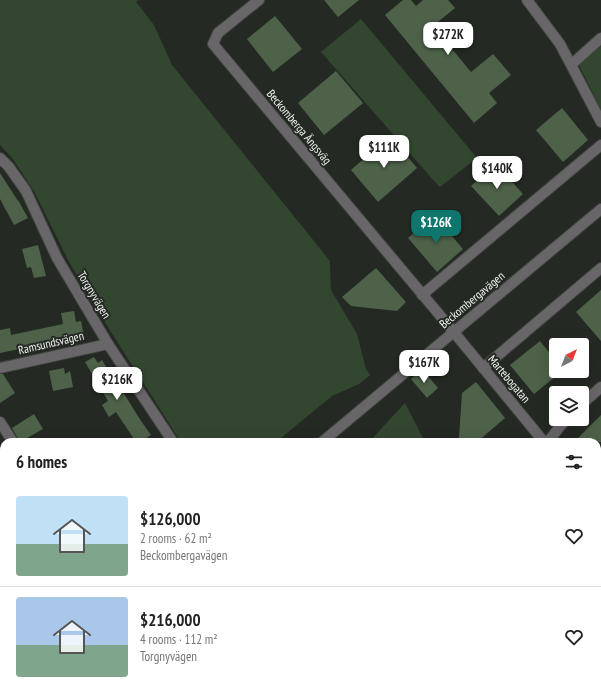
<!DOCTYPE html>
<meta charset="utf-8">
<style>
:root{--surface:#fff;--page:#f6f6f6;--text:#222;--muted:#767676;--line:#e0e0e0;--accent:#0f766e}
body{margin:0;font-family:"PT Sans Narrow",sans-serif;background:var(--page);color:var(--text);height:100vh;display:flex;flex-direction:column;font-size:15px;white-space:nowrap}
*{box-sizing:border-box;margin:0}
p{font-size:13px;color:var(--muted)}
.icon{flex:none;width:22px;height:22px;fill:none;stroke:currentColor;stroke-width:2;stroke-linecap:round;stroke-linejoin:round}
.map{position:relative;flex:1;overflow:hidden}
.panel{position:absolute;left:0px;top:438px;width:601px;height:256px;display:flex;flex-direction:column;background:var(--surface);border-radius:12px 12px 0 0;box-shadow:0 4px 16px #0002}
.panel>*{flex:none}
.needle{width:26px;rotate:42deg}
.tools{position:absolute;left:549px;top:338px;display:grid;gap:8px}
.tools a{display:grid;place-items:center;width:40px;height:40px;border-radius:4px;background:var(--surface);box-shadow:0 4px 16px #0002;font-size:20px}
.price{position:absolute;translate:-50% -34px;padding:0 9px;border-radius:8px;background:#fff;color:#222;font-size:13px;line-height:26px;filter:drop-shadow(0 1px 2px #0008)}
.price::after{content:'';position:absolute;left:50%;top:24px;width:12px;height:9px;margin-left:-6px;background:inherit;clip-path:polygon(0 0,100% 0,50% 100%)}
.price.active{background:var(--accent);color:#fff}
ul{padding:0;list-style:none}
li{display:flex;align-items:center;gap:12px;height:100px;padding:0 16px}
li+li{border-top:1px solid var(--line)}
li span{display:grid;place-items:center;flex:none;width:112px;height:80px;border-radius:4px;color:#555}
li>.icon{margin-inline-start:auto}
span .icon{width:48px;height:48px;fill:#fffc;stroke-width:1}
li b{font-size:17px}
h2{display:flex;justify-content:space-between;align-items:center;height:48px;padding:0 16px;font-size:17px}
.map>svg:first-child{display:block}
.green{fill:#334730}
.building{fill:#4d6249}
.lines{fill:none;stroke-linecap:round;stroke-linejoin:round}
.street-casing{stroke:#40463f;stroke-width:12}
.street{stroke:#696669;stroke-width:10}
.labels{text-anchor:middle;stroke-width:4;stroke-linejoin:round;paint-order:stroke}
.street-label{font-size:12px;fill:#eef2ed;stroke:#242a23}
</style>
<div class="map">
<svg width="601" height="694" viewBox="0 0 601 694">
<rect width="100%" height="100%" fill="#242a23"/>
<g class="green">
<path d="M0,0H138L136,2L154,25L172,65L330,261L331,290L357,334L366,369L370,375L359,384L332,396L276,442H181L106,324L68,260L35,193L13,159L0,145Z"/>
<path d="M361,19L477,158L440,187L435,182L321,52Z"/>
<path d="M601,46V109L579,65Z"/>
<path d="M405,403L425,442H369Z"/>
<path d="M311,690H547L549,694H315Z"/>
</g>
<g class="building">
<path d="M324,0H359L338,17Z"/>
<path d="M403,0H411L416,6L423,0H448L455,8L433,26L471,72L493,54L511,75L489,93L497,103L474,123L385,15Z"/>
<path d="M275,16L302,49L273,72L247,39Z"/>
<path d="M336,71L363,103L324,135L298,103Z"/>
<path d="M562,108L588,140L563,162L536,130Z"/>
<path d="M390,136L417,168L378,202L351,170Z"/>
<path d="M496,164L523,194L499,216L471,186Z"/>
<path d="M0,173L18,201V200L28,218L14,225L0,199Z"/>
<path d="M434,215L463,249L437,272L408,238Z"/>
<path d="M38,245L46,276L34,278L31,267L27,268L22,249Z"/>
<path d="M376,268L406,302L397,311L351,306L342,297Z"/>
<path d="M601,290V341L576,312Z"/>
<path d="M74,311L76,322L81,321L84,336L48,342V343L0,353V330L10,328L11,335L63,324L61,313Z"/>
<path d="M540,341L556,361V376L534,394L510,365Z"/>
<path d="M94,357L98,363L102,360L122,393L123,392L141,421L151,435L140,442H136L116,412L109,417L102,405L108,401L85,362Z"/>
<path d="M64,368L65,374L70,371L73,387L53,391L49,371Z"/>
<path d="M422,369L438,388L427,398L411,379Z"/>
<path d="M0,374H3L15,393L0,403Z"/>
<path d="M476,382L505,418L477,442H462L459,438L462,393Z"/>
<path d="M34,414L43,429L20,442L12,428Z"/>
<path d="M601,415V442H574Z"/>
</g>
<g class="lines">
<defs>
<g id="street">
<path d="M259,0L218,33L213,44L443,319L544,442"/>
<path d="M527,0L560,44L601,122"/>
<path d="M572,64L601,38"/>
<path d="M0,158L9,167L26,191L57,258L108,344L173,442"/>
<path d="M422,295L601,145"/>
<path d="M0,368L108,344"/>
<path d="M483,368L601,268"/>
<path d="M582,404L601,387"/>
<path d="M0,422L13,442"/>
<path d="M322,442L601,209"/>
<path d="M548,442L561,425L567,419"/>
<path d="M597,646L599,650"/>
<path d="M0,671L4,677"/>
<path d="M16,694L21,690"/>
<path d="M231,694L236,690"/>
</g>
</defs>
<use href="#street" class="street-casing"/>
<use href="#street" class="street"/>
</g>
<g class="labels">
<g class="street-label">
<text transform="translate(299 127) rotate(50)" y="4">Beckomberga Ängsväg</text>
<text transform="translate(94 295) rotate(59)" y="4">Torgnyvägen</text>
<text transform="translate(472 300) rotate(-40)" y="4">Beckombergavägen</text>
<text transform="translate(51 343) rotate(-13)" y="4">Ramsundsvägen</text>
<text transform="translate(509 379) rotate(50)" y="4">Martebogatan</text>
</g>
</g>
</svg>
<div class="tools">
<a><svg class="needle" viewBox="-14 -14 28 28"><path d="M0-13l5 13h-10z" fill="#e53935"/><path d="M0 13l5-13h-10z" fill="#767676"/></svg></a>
<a><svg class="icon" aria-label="layers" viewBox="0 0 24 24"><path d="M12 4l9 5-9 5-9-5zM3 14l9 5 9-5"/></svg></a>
</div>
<b class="price" style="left:448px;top:56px">$272K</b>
<b class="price" style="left:384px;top:169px">$111K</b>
<b class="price" style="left:497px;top:190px">$140K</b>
<b class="price active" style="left:436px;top:244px">$126K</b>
<b class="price" style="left:424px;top:384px">$167K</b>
<b class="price" style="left:117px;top:401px">$216K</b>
<section class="panel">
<h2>6 homes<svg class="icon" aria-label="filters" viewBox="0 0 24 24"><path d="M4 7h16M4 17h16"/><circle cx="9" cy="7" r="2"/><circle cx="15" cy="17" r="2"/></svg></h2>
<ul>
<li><span style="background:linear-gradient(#bfe0f5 60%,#7fa58c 0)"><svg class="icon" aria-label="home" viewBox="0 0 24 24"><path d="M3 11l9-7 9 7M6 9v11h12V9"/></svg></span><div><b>$126,000</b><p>2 rooms · 62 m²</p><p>Beckombergavägen</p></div><svg class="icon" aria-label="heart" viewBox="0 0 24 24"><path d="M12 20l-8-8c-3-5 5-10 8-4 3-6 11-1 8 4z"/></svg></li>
<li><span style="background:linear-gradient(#a9c7e8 60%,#7fa58c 0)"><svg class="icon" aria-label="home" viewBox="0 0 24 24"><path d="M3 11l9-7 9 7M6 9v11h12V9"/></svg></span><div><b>$216,000</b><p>4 rooms · 112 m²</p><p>Torgnyvägen</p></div><svg class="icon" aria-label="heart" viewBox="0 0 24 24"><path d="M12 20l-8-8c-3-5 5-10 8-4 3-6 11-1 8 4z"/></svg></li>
</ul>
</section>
</div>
